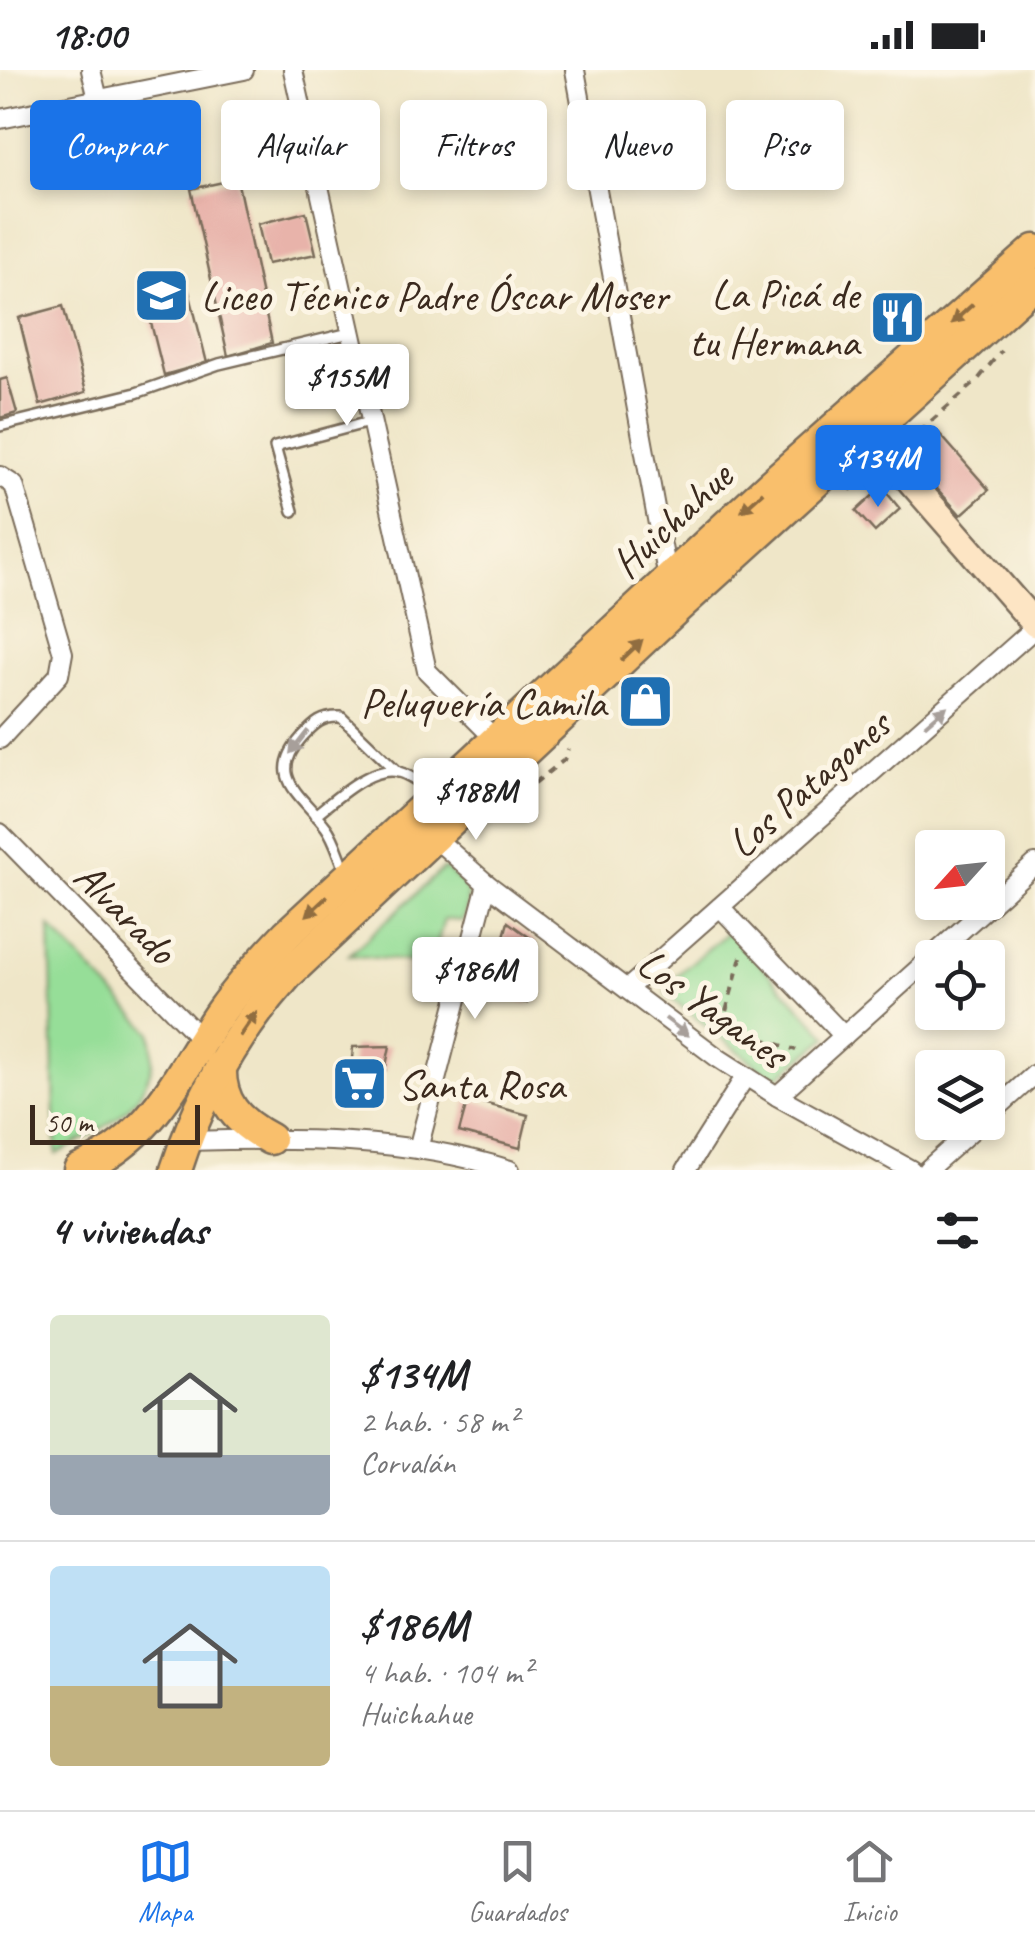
<!DOCTYPE html>
<html lang="es">
<meta charset="utf-8">
<style>
:root{--surface:#fff;--page:#f2f2f2;--text:#202124;--muted:#757577;--line:#e0e0e0;--accent:#1a73e8}
body{margin:0;font-family:Caveat,sans-serif;background:var(--page);color:var(--text);height:100vh;display:flex;flex-direction:column;font-size:38px;white-space:nowrap}
*{box-sizing:border-box;margin:0}
p{font-size:32px;color:var(--muted)}
.icon{flex:none;width:55px;height:55px;fill:none;stroke:currentColor;stroke-width:2;stroke-linecap:round;stroke-linejoin:round}
.map{position:relative;height:1100px;overflow:hidden}
.side{display:flex;flex-direction:column;background:var(--surface);flex:1}
.side>*{flex:none}
.banner{position:absolute;left:30px;top:30px;width:975px;height:90px;display:flex;gap:20px}
.needle{width:65px;rotate:243deg}
.controls{position:absolute;left:915px;top:760px;display:grid;gap:20px}
.controls a{display:grid;place-items:center;width:90px;height:90px;border-radius:10px;background:var(--surface);box-shadow:0 5px 15px #0003;font-size:50px}
.scale{position:absolute;left:30px;bottom:25px;width:170px;box-sizing:border-box;padding-left:10px;border:5px solid #3b2a1e;border-top:0;font-size:28px;line-height:35px;white-space:nowrap;color:#3b2a1e;-webkit-text-stroke:8px #fcf5e5;paint-order:stroke}
.price{position:absolute;translate:-50% -85px;padding:0 22px;border-radius:10px;background:#fff;color:#222;font-size:32px;line-height:65px;filter:drop-shadow(0 2px 5px #0008)}
.price::after{content:'';position:absolute;left:50%;top:60px;width:30px;height:22px;margin-left:-15px;background:inherit;clip-path:polygon(0 0,100% 0,50% 100%)}
.price.current{background:var(--accent);color:#fff}
ul{padding:0;list-style:none}
li{display:flex;align-items:center;gap:30px;height:250px;padding:0 50px}
li+li{border-top:2px solid var(--line)}
li span{display:grid;place-items:center;flex:none;width:280px;height:200px;border-radius:10px;color:#555}
li>.icon{margin-inline-start:auto}
span .icon{width:120px;height:120px;fill:#fffc;stroke-width:1}
li b{font-size:42px}
h2{display:flex;justify-content:space-between;align-items:center;height:120px;padding:0 50px;font-size:42px}
.pill{padding:0 35px;border-radius:10px;background:var(--surface);box-shadow:0 5px 15px #0003;font-size:35px;line-height:90px}
.pill.current{background:var(--accent);color:#fff}
.status{display:flex;justify-content:space-between;align-items:center;height:70px;padding:0 50px;background:var(--surface);direction:ltr}
.status svg{height:28px;fill:currentColor}
.dock{display:flex;justify-content:space-around;align-items:center;height:140px;border-top:2px solid var(--line);background:var(--surface);font-size:28px;color:var(--muted)}
.dock a{display:grid;justify-items:center;gap:5px}
.dock .current{color:var(--accent)}
.map>svg:first-child{display:block}
.green{fill:#96de98;stroke:#68845b;stroke-width:2.5}
.building{fill:#e8b3aa}
.lines{fill:none;stroke-linecap:round;stroke-linejoin:round}
.lane-casing{stroke:#7a6c5a;stroke-width:14}
.street-casing{stroke:#7a6c5a;stroke-width:22}
.secondary-casing{stroke:#7a6c5a;stroke-width:30}
.primary-casing{stroke:#7a6c5a;stroke-width:35}
.path{stroke:#7a6c5a;stroke-width:4;stroke-dasharray:8 8;stroke-linecap:butt}
.lane{stroke:#fff;stroke-width:9}
.street{stroke:#fff;stroke-width:18}
.secondary{stroke:#fde5c4;stroke-width:25}
.primary{stroke:#f9bf6c;stroke-width:30}
.oneway{fill:#906d41}
.oneway2{fill:#a79f9a}
.labels{text-anchor:middle;stroke-width:10;stroke-linejoin:round;paint-order:stroke}
.poi-label{font-size:42px;fill:#3b2a1e;stroke:#fcf5e5;text-anchor:end}
.street-label{font-size:42px;fill:#3b2a1e;stroke:#fcf5e5}
</style>
<div class="status"><b>18:00</b><svg viewBox="0 0 49 12"><path d="M0 12V9h3v3zM5 12V6h3v6zM10 12V3h3v9zM15 12V0h3v12zM26 1h20v11H26zM47 4h2v5h-2z"/></svg></div>
<div class="map">
<svg width="1035" height="1100" viewBox="0 0 1035 1100">
<rect width="100%" height="100%" fill="#fcf5e5"/>
<filter id="ink" filterUnits="userSpaceOnUse"><feTurbulence type="fractalNoise" baseFrequency=".01" numOctaves="2"/><feDisplacementMap in="SourceGraphic" scale="20" xChannelSelector="R" yChannelSelector="G"/><feConvolveMatrix kernelMatrix="1 2 1 2 8 2 1 2 1" color-interpolation-filters="sRGB"/></filter>
<filter id="wash" filterUnits="userSpaceOnUse"><feTurbulence type="fractalNoise" baseFrequency=".0048" numOctaves="4" result="noise"/><feDisplacementMap in="SourceGraphic" scale="40" xChannelSelector="R" yChannelSelector="G"/><feGaussianBlur stdDeviation="2.25" result="paint"/><feColorMatrix in="noise" values="0 0 0 0 0 0 0 0 0 0 0 0 0 0 0 0 0 1.4 0 .05"/><feComposite in="paint" operator="in"/></filter>
<g filter="url(#wash)">
<rect width="100%" height="100%" fill="#efe6c8"/>
<g class="green">
<path d="M444,798C468,817 473,820 463,851L444,849L432,894L349,885Z"/>
<path d="M50,857L151,962C152,972 154,985 152,994C141,1044 96,1062 56,1084Z"/>
<path d="M729,861L828,967L779,1006L771,1007L666,924L669,912Z"/>
</g>
<g id="blocks">
<g class="building">
<path d="M237,109L272,273L228,286L191,119Z"/>
<path d="M306,142L316,184L267,194L258,154Z"/>
<path d="M186,209L207,293L164,305L143,221Z"/>
<path d="M63,236L86,322L40,335L19,248Z"/>
<path d="M7,308L17,343L0,348V310Z"/>
<path d="M939,363L989,420L961,445L910,389Z"/>
<path d="M882,417L900,439L875,462L856,441Z"/>
<path d="M508,852L536,872L524,903L533,907L527,933L488,924Z"/>
<path d="M390,976L385,1001L351,1000L353,977Z"/>
<path d="M468,1029L528,1045L520,1078L459,1062Z"/>
</g>
</g>
</g>
<g filter="url(#ink)">
<use href="#blocks" fill-opacity="0" stroke="#7a6c5a" stroke-width="2.5"/>
<g class="lines">
<defs>
<g id="lane">
<path d="M0,356L136,323L219,294L350,263"/>
<path d="M293,441L275,377L369,352"/>
<path d="M315,745C336,729 370,695 399,702C411,705 424,716 434,722"/>
<path d="M345,799C339,786 335,769 326,757C301,724 266,707 302,667C315,653 322,646 341,647L398,702"/>
</g>
<g id="street">
<path d="M91,0L98,29"/>
<path d="M293,0L427,601L494,668"/>
<path d="M575,0L668,509"/>
<path d="M0,49L244,0"/>
<path d="M0,406L14,415L63,583L59,605L0,669"/>
<path d="M0,763L202,970"/>
<path d="M435,768L487,814L718,988L777,1026L911,1100"/>
<path d="M720,837L844,966"/>
<path d="M627,919L1035,558"/>
<path d="M777,1026L1035,794"/>
<path d="M988,1046L1035,1004"/>
<path d="M186,1071C293,1068 407,1067 510,1100"/>
<path d="M418,1079L487,814"/>
<path d="M686,1100L745,1007"/>
<path d="M927,1100L981,1052"/>
</g>
<path id="secondary" d="M857,350L1035,554"/>
<g id="primary">
<path d="M221,995C219,1033 238,1052 270,1069"/>
<path d="M79,1100C157,1065 176,1006 221,941C241,913 264,888 287,864L769,416L1035,180"/>
<path d="M176,1100C200,1026 237,961 289,903L678,537L1035,213"/>
</g>
</defs>
<use href="#lane" class="lane-casing"/>
<use href="#street" class="street-casing"/>
<use href="#secondary" class="secondary-casing"/>
<use href="#primary" class="primary-casing"/>
<g class="path">
<path d="M907,372L976,312L1001,281"/>
<path d="M850,420L870,404"/>
<path d="M522,723L564,690L568,679"/>
<path d="M741,887L722,956L796,980"/>
</g>
<use href="#lane" class="lane"/>
<use href="#street" class="street"/>
<use href="#secondary" class="secondary"/>
<use href="#primary" class="primary"/>
</g>
<defs><path id="oneway-solid" d="M-6-.8H1V-3.2L6.5 0L1 3.2V.8H-6Z" transform="scale(2.5)"/></defs>
<g class="oneway">
<use href="#oneway-solid" transform="translate(962 244) rotate(138)"/>
<use href="#oneway-solid" transform="translate(752 432) rotate(138)"/>
<use href="#oneway-solid" transform="translate(632 580) rotate(-44)"/>
<use href="#oneway-solid" transform="translate(317 836) rotate(137)"/>
<use href="#oneway-solid" transform="translate(248 954) rotate(-55)"/>
</g>
<g class="oneway2">
<use href="#oneway-solid" transform="translate(936 646) rotate(-41)"/>
<use href="#oneway-solid" transform="translate(299 672) rotate(128)"/>
<use href="#oneway-solid" transform="translate(677 957) rotate(37)"/>
</g>
</g>
<defs>
<symbol id="school-square" viewBox="-11 -11 22 22"><rect x="-9" y="-9" width="18" height="18" rx="4" fill="#1f6fb2" stroke="#fcf5e5"/><path d="M0-5L7-2L0 1L-7-2ZM-4 1L0 2.5L4 1V4Q0 6-4 4Z" fill="#fff"/></symbol>
<symbol id="restaurant-square" viewBox="-11 -11 22 22"><rect x="-9" y="-9" width="18" height="18" rx="4" fill="#1f6fb2" stroke="#fcf5e5"/><path d="M-5-6h1v4h1v-4h1v4h1v-4h1v5L-1.5 .5V6h-2V.5L-5-1ZM5-6V6H3V1.5H1.5Q1.5-4 5-6Z" fill="#fff"/></symbol>
<symbol id="shop-square" viewBox="-11 -11 22 22"><rect x="-9" y="-9" width="18" height="18" rx="4" fill="#1f6fb2" stroke="#fcf5e5"/><path d="M-5-2.5h2.3a2.7 3.5 0 0 1 5.4 0H5L5.5 6h-11ZM-1.5-2.5h3a1.5 2.3 0 0 0-3 0Z" fill="#fff"/></symbol>
<symbol id="supermarket-square" viewBox="-11 -11 22 22"><rect x="-9" y="-9" width="18" height="18" rx="4" fill="#1f6fb2" stroke="#fcf5e5"/><path d="M-6-5.5h2.5l.6 2H6L4.5 2H-2.5L-4.4-4H-6ZM-1.5 3.2a1.3 1.3 0 1 0 .1 0ZM3 3.2a1.3 1.3 0 1 0 .1 0Z" fill="#fff"/></symbol>
</defs>
<g fill-rule="evenodd">
<use href="#school-square" x="130" y="194" width="63" height="63"/>
<use href="#restaurant-square" x="866" y="216" width="63" height="63"/>
<use href="#shop-square" x="614" y="600" width="63" height="63"/>
<use href="#supermarket-square" x="328" y="982" width="63" height="63"/>
</g>
<g class="labels">
<g class="poi-label">
<text x="859" y="238">La Picá de<tspan x="859" dy="48">tu Hermana</tspan></text>
<text x="201" y="240" text-anchor="start">Liceo Técnico Padre Óscar Moser</text>
<text x="606" y="647">Peluquería Camila</text>
<text x="398" y="1029" text-anchor="start">Santa Rosa</text>
</g>
<g class="street-label">
<text transform="translate(671 449) rotate(-43)" y="15">Huichahue</text>
<text transform="translate(808 713) rotate(-41)" y="15">Los Patagones</text>
<text transform="translate(126 842) rotate(45)" y="15">Alvarado</text>
<text transform="translate(713 937) rotate(36)" y="15">Los Yaganes</text>
</g>
</g>
</svg>
<div class="controls">
<a><svg class="needle" viewBox="-14 -14 28 28"><path d="M0-13l5 13h-10z" fill="#e53935"/><path d="M0 13l5-13h-10z" fill="#757577"/></svg></a>
<a><svg class="icon" aria-label="locate" viewBox="0 0 24 24"><circle cx="12" cy="12" r="6"/><path d="M12 2v4M12 18v4M2 12h4M18 12h4"/></svg></a>
<a><svg class="icon" aria-label="layers" viewBox="0 0 24 24"><path d="M12 4l9 5-9 5-9-5zM3 14l9 5 9-5"/></svg></a>
</div>
<div class="scale">50 m</div>
<b class="price" style="left:347px;top:359px">$155M</b>
<b class="price current" style="left:878px;top:440px">$134M</b>
<b class="price" style="left:476px;top:773px">$188M</b>
<b class="price" style="left:475px;top:952px">$186M</b>
<div class="banner">
<a class="pill current">Comprar</a>
<a class="pill">Alquilar</a>
<a class="pill">Filtros</a>
<a class="pill">Nuevo</a>
<a class="pill">Piso</a>
</div>
</div>
<section class="side">
<h2>4 viviendas<svg class="icon" aria-label="filters" viewBox="0 0 24 24"><path d="M4 7h16M4 17h16"/><circle cx="9" cy="7" r="2"/><circle cx="15" cy="17" r="2"/></svg></h2>
<ul>
<li><span style="background:linear-gradient(#dfe7d0 70%,#9aa5b1 0)"><svg class="icon" aria-label="home" viewBox="0 0 24 24"><path d="M3 11l9-7 9 7M6 9v11h12V9"/></svg></span><div><b>$134M</b><p>2 hab. · 58 m²</p><p>Corvalán</p></div></li>
<li><span style="background:linear-gradient(#bfe0f5 60%,#c2b280 0)"><svg class="icon" aria-label="home" viewBox="0 0 24 24"><path d="M3 11l9-7 9 7M6 9v11h12V9"/></svg></span><div><b>$186M</b><p>4 hab. · 104 m²</p><p>Huichahue</p></div></li>
</ul>
</section>
<nav class="dock">
<a class="current"><svg class="icon" aria-label="map" viewBox="0 0 24 24"><path d="M3 6l6-2 6 2 6-2v14l-6 2-6-2-6 2zM9 4v14M15 6v14"/></svg>Mapa</a>
<a><svg class="icon" aria-label="saved" viewBox="0 0 24 24"><path d="M7 4h10v16l-5-4-5 4z"/></svg>Guardados</a>
<a><svg class="icon" aria-label="home" viewBox="0 0 24 24"><path d="M3 11l9-7 9 7M6 9v11h12V9"/></svg>Inicio</a>
</nav>
